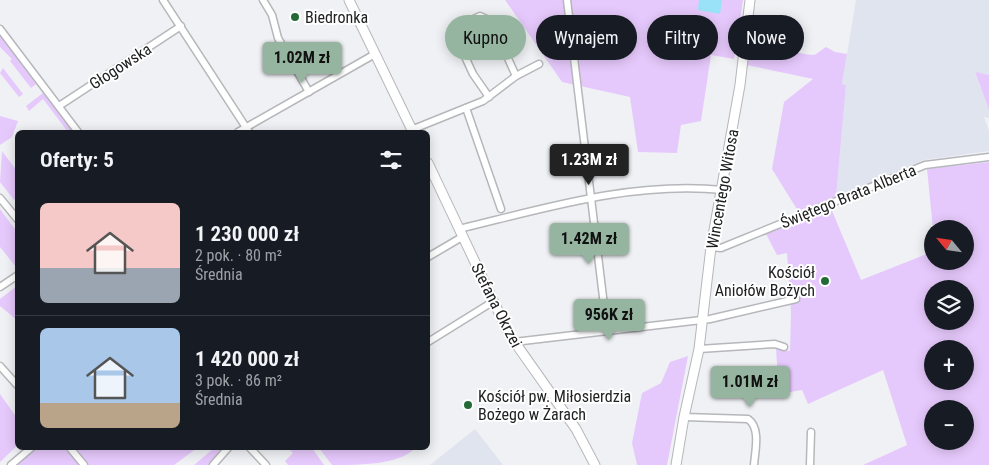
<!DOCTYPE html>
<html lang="pl">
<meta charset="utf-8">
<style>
:root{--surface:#171b24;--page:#242831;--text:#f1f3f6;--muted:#9ea1a6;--line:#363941;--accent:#95b5a0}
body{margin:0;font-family:"Roboto Condensed",sans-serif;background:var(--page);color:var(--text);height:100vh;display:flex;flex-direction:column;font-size:19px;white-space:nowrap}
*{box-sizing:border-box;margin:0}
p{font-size:16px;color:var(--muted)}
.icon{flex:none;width:28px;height:28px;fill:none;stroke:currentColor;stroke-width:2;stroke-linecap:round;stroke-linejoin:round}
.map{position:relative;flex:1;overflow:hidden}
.drawer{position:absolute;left:15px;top:130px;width:415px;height:320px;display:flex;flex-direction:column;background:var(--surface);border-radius:8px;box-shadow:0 2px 12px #0003}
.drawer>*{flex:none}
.hud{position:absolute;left:445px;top:15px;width:469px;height:45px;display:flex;gap:10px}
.needle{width:32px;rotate:299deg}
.buttons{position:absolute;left:924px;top:220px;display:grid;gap:10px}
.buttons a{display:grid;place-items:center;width:50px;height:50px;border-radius:50%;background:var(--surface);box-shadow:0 2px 12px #0003;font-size:25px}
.price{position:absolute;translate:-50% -42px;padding:0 11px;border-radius:5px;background:var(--accent);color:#111;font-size:16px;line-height:32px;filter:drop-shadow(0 1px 2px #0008)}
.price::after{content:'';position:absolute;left:50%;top:30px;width:15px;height:11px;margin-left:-8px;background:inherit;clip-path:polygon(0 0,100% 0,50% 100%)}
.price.selected{background:#222;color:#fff}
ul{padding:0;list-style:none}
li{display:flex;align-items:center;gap:15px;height:125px;padding:0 25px}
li+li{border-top:1px solid var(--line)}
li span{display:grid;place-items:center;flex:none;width:140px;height:100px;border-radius:8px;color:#555}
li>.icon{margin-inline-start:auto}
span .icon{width:60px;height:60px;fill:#fffc;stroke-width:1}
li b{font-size:21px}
h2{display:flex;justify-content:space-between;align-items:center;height:60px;padding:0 25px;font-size:21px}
.tag{padding:0 18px;border-radius:22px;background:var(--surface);box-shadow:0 2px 12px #0003;font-size:18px;line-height:45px}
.tag.selected{background:var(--accent);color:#111}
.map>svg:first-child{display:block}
.built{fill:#dfe4ee}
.green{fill:#e6c9fc;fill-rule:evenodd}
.water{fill:#9ae2f7}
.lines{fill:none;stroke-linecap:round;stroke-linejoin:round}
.street-casing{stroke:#b6b7ba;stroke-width:9}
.secondary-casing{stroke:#b6b7ba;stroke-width:11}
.street{stroke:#fff;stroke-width:6}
.secondary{stroke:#fff;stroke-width:9}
.poi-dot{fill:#246a37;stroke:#fff;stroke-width:2}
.labels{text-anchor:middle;stroke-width:4;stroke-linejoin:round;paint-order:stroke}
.poi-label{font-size:16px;fill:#202122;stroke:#fff;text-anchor:start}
.street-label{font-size:16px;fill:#202122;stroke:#fff}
</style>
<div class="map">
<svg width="989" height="465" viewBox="0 0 989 465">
<rect width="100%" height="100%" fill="#f0f1f5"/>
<g class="built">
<path d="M856,0H989V75L975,73L989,110V118L984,117L989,131V151L924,160L836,197L846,85L842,84Z"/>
<path d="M475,429L503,465H430Z"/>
</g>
<g class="green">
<path d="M505,0H743L734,59L711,55L701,121L681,125L677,153L638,152L630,97L562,82Z"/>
<path d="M772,20L777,22L776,30L772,33L775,37L774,45C783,47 809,58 816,54C820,52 822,49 826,47L835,52L847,54L842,84L846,85L836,197L798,211L772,169L784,102L813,79L747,65L752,30L764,26Z"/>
<path d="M0,35L36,84L31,88L10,61L12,59L0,47Z"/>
<path d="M3,68L23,94L19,97L0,73Z"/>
<path d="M975,72L989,75V110Z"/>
<path d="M43,93L74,132H68L43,99L29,111L26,106Z"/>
<path d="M0,116L18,121L12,137L0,145Z"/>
<path d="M2,151L17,171V196L14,200L0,182Z"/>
<path d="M989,162V465H863L907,445L883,370L808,404L802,390L779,394L776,349L790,351L791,311L787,253L777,255L765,232L830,206L861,280L932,252V261H965V229H933L927,169ZM932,289H965V321H932ZM932,349H965V381H932ZM932,409H965V441H932Z"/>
<path d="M0,209L17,232L16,267L0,247Z"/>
<path d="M17,286V320L0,306V299Z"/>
<path d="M688,356L667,465H637L632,443L642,393L661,383L670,362Z"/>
<path d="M0,394L17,418V446L0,462Z"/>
<path d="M34,448H66L80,465H14Z"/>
<path d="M74,448H197L174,465H88Z"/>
<path d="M214,448H225L209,465H194Z"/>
<path d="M288,448H312L324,465H288L285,461L293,453Z"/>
<path d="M319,448H415C400,465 358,465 332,465Z"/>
</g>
<path class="water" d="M699,0H722L720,14L698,10Z"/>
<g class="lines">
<defs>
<g id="street">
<path d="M163,0L249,132"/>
<path d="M263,0L272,15L278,38L309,92"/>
<path d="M567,0L607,330"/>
<path d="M0,29L78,132"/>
<path d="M489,97L473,74L456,37V32L467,22L480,16L491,21L516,76"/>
<path d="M59,106L181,26"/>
<path d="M466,108L501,209"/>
<path d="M411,130L483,101L516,76L539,64"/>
<path d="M238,132L375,54"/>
<path d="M0,198L18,220"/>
<path d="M459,229C546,208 633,181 723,190"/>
<path d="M711,247L721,248L925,165L989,157"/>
<path d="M428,257L462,237"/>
<path d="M0,287L18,275"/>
<path d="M428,342L494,301"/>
<path d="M514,342L710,319L796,299"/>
<path d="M699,349L775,344L784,347"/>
<path d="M0,366L18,386"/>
<path d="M684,417L748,419C761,428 755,451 754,465"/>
<path d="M70,448L84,465"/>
<path d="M250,448L266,465"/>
<path d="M11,465L31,448"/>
<path d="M213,465L228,448"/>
<path d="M810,465L811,432"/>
</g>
<g id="secondary">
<path d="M349,0L413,132"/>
<path d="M428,163L509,334L576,429L595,465"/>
<path d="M676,465L684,417L699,349L711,247L740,85L750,0"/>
</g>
</defs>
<use href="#street" class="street-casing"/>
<use href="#secondary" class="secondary-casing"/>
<use href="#street" class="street"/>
<use href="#secondary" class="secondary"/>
</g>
<g class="poi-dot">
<circle cx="295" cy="17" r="5"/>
<circle cx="825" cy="281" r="5"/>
<circle cx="468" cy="405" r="5"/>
</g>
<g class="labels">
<g class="poi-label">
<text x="305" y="23">Biedronka</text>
<text x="815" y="278" text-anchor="end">Kościół<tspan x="815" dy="18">Aniołów Bożych</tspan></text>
<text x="478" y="402">Kościół pw. Miłosierdzia<tspan x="478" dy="18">Bożego w Żarach</tspan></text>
</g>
<g class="street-label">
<text transform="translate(120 66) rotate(-33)" y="6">Głogowska</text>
<text transform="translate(722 189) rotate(-80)" y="6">Wincentego Witosa</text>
<text transform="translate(848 196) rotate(-22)" y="6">Świętego Brata Alberta</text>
<text transform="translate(497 305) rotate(63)" y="6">Stefana Okrzei</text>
</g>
</g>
</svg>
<div class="buttons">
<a><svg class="needle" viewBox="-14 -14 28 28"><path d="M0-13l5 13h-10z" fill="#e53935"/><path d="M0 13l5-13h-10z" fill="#9ea1a6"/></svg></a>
<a><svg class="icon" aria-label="layers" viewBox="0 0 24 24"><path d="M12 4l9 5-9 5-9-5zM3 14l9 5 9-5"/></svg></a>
<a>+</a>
<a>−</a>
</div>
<b class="price" style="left:302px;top:84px">1.02M zł</b>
<b class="price selected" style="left:589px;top:186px">1.23M zł</b>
<b class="price" style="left:589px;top:265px">1.42M zł</b>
<b class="price" style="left:609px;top:341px">956K zł</b>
<b class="price" style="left:750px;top:408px">1.01M zł</b>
<div class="hud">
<a class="tag selected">Kupno</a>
<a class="tag">Wynajem</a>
<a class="tag">Filtry</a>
<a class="tag">Nowe</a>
</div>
<section class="drawer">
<h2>Oferty: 5<svg class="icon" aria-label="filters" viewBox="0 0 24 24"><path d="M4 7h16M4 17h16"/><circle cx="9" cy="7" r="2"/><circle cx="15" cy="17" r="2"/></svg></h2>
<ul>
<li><span style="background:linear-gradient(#f6c9c9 65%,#9aa5b1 0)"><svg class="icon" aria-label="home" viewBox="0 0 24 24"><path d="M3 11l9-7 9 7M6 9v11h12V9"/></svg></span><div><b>1 230 000 zł</b><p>2 pok. · 80 m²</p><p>Średnia</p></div></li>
<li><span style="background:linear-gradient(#a9c7e8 75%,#b9a48a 0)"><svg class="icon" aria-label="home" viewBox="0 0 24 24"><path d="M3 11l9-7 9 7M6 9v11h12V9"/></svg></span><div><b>1 420 000 zł</b><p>3 pok. · 86 m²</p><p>Średnia</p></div></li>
</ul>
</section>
</div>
